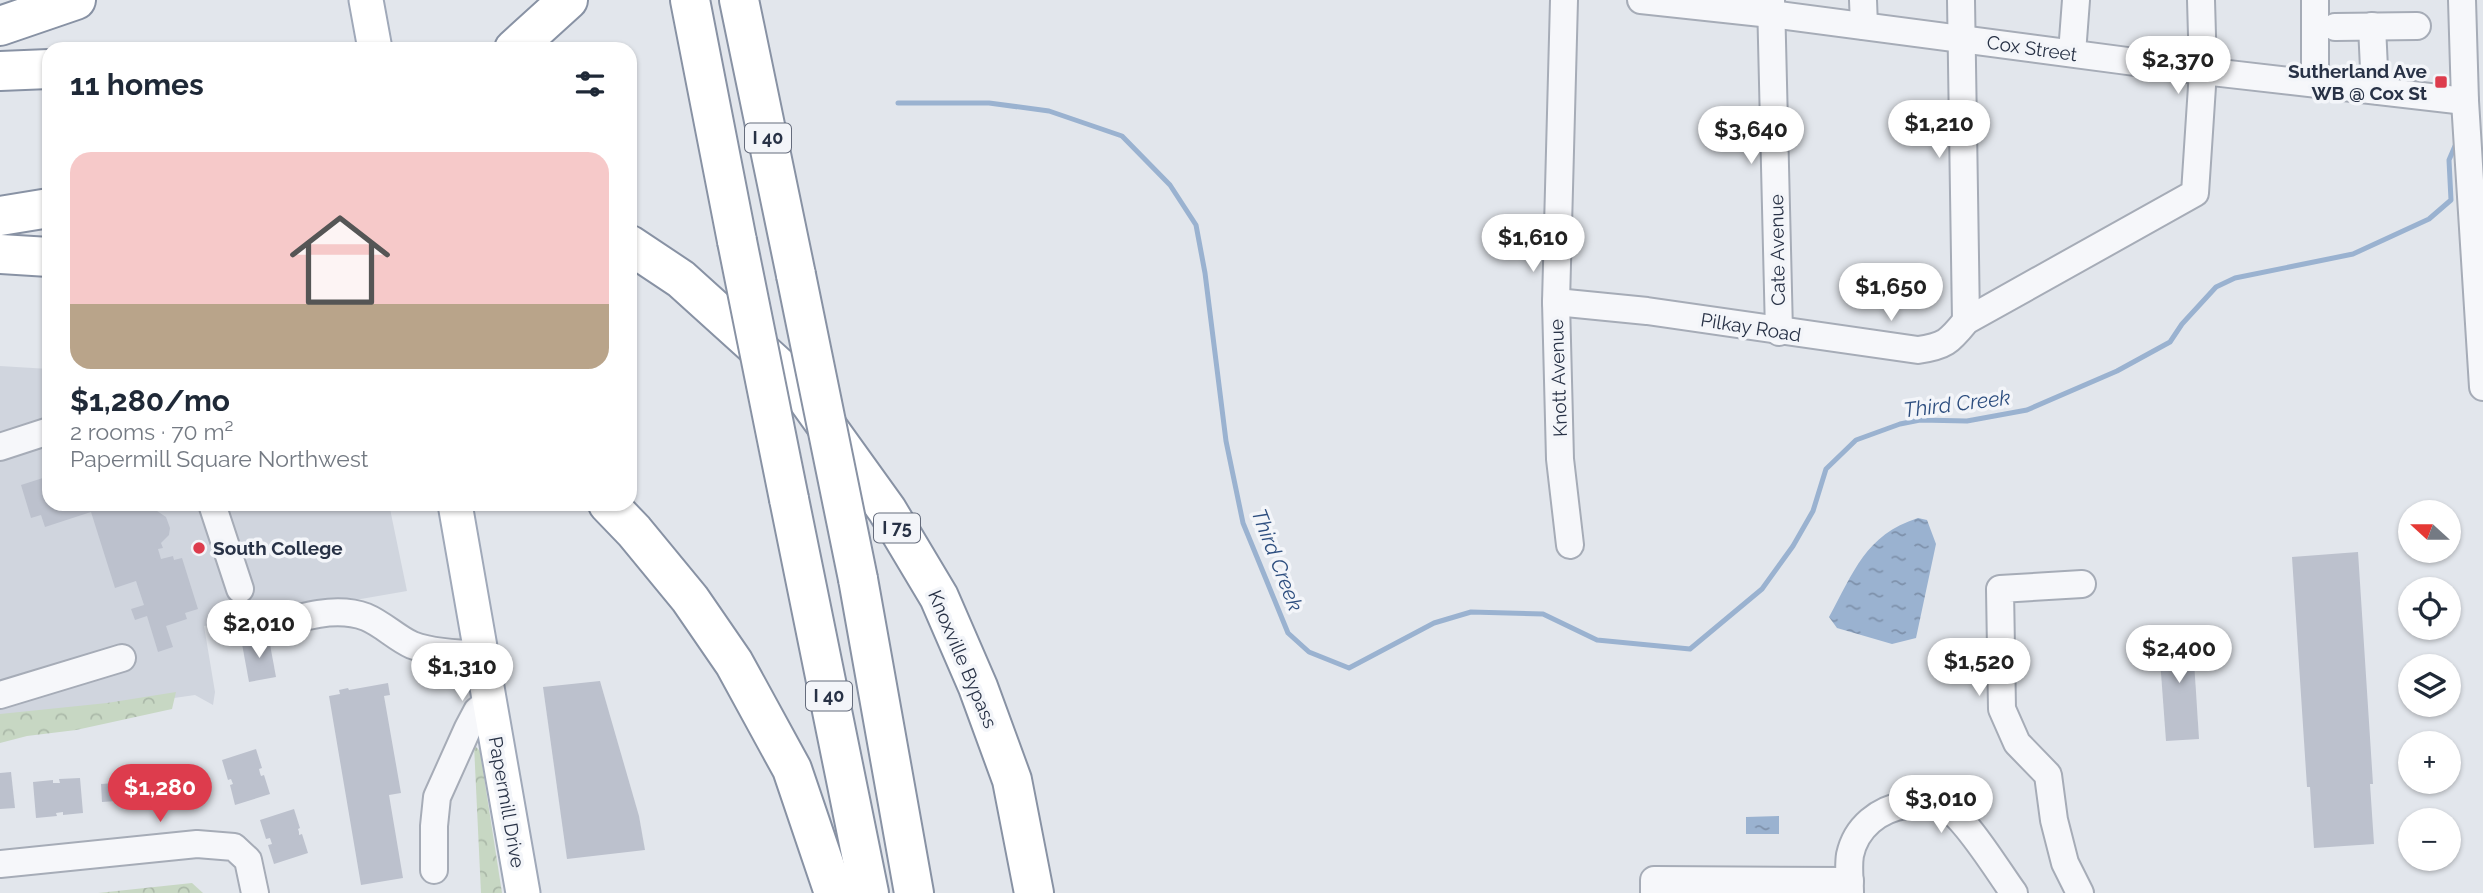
<!DOCTYPE html>
<meta charset="utf-8">
<style>
:root{--surface:#fff;--page:#f6f6f7;--text:#1f2937;--muted:#747a83;--accent:#dd3c4d}
body{margin:0;font-family:Raleway,sans-serif;background:var(--page);color:var(--text);height:100vh;display:flex;flex-direction:column;font-size:26px;white-space:nowrap}
*{box-sizing:border-box;margin:0}
p{font-size:23px;color:var(--muted)}
.icon{flex:none;width:38px;height:38px;fill:none;stroke:currentColor;stroke-width:2;stroke-linecap:round;stroke-linejoin:round}
.map{position:relative;flex:1;overflow:hidden}
.sheet{position:absolute;left:42px;top:42px;width:595px;height:469px;display:flex;flex-direction:column;background:var(--surface);border-radius:21px;box-shadow:0 2px 5px #0004}
.sheet>*{flex:none}
.needle{width:46px;rotate:291deg}
.buttons{position:absolute;left:2398px;top:500px;display:grid;gap:14px}
.buttons a{display:grid;place-items:center;width:63px;height:63px;border-radius:50%;background:var(--surface);box-shadow:0 2px 5px #0004;font-size:35px}
.price{position:absolute;translate:-50% -60px;padding:0 16px;border-radius:24px;background:#fff;color:#222;font-size:23px;line-height:46px;filter:drop-shadow(0 2px 4px #0008)}
.price::after{content:'';position:absolute;left:50%;top:42px;width:21px;height:16px;margin-left:-10px;background:inherit;clip-path:polygon(0 0,100% 0,50% 100%)}
.price.on{background:var(--accent);color:#fff}
ul{padding:0;list-style:none}
li{display:grid;align-content:center;gap:14px;height:371px;padding:0 28px}
li span{display:grid;place-items:center;height:217px;border-radius:21px;color:#555}
li>.icon{margin-inline-start:auto}
span .icon{width:126px;height:126px;fill:#fffc;stroke-width:1}
li b{font-size:30px}
h2{display:flex;justify-content:space-between;align-items:center;height:84px;padding:0 28px;font-size:30px}
.map>svg:first-child{display:block}
.built{fill:#d0d5de}
.forest{fill:url(#forest-crowns)}
.water{fill:url(#water-ripples)}
.lines{fill:none;stroke-linecap:round;stroke-linejoin:round}
.stream{stroke:#9ab2d0;stroke-width:5}
.building{fill:#bcc1cd}
.minor-casing{stroke:#a6acb7;stroke-width:30}
.major-casing{stroke:#a0a9b9;stroke-width:37}
.highway-casing{stroke:#8892a4;stroke-width:42}
.minor{stroke:#f6f7fa;stroke-width:26}
.major{stroke:#fff;stroke-width:33}
.highway{stroke:#fff;stroke-width:38}
.highway-bridge-casing{stroke:#8892a4;stroke-width:42;stroke-linecap:butt}
.highway-bridge{stroke:#fff;stroke-width:38}
.poi-dot{fill:#dd3c4d;stroke:#f3f5f9;stroke-width:2.5}
.labels{text-anchor:middle;stroke-width:7;stroke-linejoin:round;paint-order:stroke}
.shield{fill:#f3f5f9;stroke:#656c7c;stroke-width:2}
.shield-label{font-size:18px;font-weight:bold;fill:#283246}
.street-label{font-size:19px;fill:#283246;stroke:#f3f5f9}
.poi-label{font-size:19px;font-weight:bold;fill:#283246;stroke:#f3f5f9;text-anchor:end}
.water-label{font-size:21px;font-style:italic;fill:#2d4e7f;stroke:#f3f5f9}
</style>
<div class="map">
<svg width="2483" height="893" viewBox="0 0 2483 893">
<defs>
<pattern id="forest-crowns" width="20" height="18" patternUnits="userSpaceOnUse" patternTransform="scale(1.75)"><rect width="20" height="18" fill="#c7d7c3"/><path d="M2 6a3 3 0 1 1 6 0M12 15a3 3 0 1 1 6 0" fill="none" stroke="#abb9a9"/></pattern>
<pattern id="water-ripples" width="26" height="14" patternUnits="userSpaceOnUse" patternTransform="scale(1.75)"><rect width="26" height="14" fill="#9ab2d0"/><path d="M2 4q2-2 4 0t4 0M15 11q2-2 4 0t4 0" fill="none" stroke="#7e91ab"/></pattern>
</defs>
<rect width="100%" height="100%" fill="#e2e6ec"/>
<path class="built" d="M0,366L49,369V504H389L407,591L204,626L215,692L213,705L195,695L0,723Z"/>
<g class="forest">
<path d="M176,692L172,709L76,730L27,736L0,743V714L107,703Z"/>
<path d="M474,745L480,751L502,893H481Z"/>
<path d="M192,883L203,893H98Z"/>
</g>
<g class="water">
<path d="M1918,518L1927,520L1936,544L1916,638L1892,644L1837,628L1829,617C1854,572 1865,535 1918,518Z"/>
<path d="M148,766L155,769L164,785L158,798L155,801L145,797L141,772Z"/>
<path d="M1779,816V834H1746V817Z"/>
</g>
<g class="lines">
<path class="stream" d="M898,103H989L1049,111L1122,136L1170,185L1196,225L1205,273L1226,441L1243,523L1288,633L1309,652L1349,668L1434,623L1471,612L1543,614L1597,640L1690,649L1762,589L1793,546L1813,511L1826,469L1856,440L1900,424L1920,420L1967,421L2027,410L2117,371L2170,342L2182,324L2216,287L2235,278L2353,254L2429,219L2451,200L2449,160L2455,146"/>
</g>
<g class="building">
<path d="M49,472V504H144L145,507L150,505L151,510L157,511L166,517L170,528L169,535L161,543L163,548L158,549L161,559L173,556L174,560L182,558L198,609L185,613L187,619L166,626L173,647L158,652L147,616L135,620L131,609L144,605L136,581L115,588L91,512L45,527L41,515L31,518L21,485L46,477L45,473Z"/>
<path d="M2358,552L2373,784H2370L2374,844L2314,848L2310,787H2307L2292,557Z"/>
<path d="M2192,630L2199,739L2166,741L2158,632Z"/>
<path d="M269,639L276,677L249,682L242,644Z"/>
<path d="M600,681L639,816L645,850L567,859L543,687Z"/>
<path d="M388,683L390,695L384,696L401,793L389,795L403,878L361,885L329,696L340,694L339,690L348,688L349,690Z"/>
<path d="M256,749L262,768L259,769L260,773L261,776L264,775L270,794L235,805L230,785L233,784L231,779L228,780L222,760Z"/>
<path d="M11,772L15,808L0,809V773Z"/>
<path d="M80,778L83,813L63,815V812L56,813L57,816L36,818L33,782L53,780V783H60L59,779Z"/>
<path d="M129,782L131,800L102,802L101,784Z"/>
<path d="M294,809L300,828L298,829L299,832V835L302,834L308,853L274,864L268,845L272,844L270,838L266,839L260,820Z"/>
</g>
<g class="lines">
<defs>
<g id="minor">
<path d="M1564,0L1556,302L1560,459L1570,545"/>
<path d="M1641,0L1771,14L2203,71L2465,101"/>
<path d="M1771,0L1779,332"/>
<path d="M1863,0L1864,26"/>
<path d="M1961,0L1966,321"/>
<path d="M2315,0V83"/>
<path d="M2462,0L2465,101L2483,387"/>
<path d="M2372,26L2375,90"/>
<path d="M2335,27L2417,26"/>
<path d="M2072,53L2076,0"/>
<path d="M1556,302L1647,311L1918,350C1945,346 1949,342 1966,321L2195,193L2203,71L2201,0"/>
<path d="M0,447L49,431"/>
<path d="M212,504L240,589"/>
<path d="M256,631C290,621 331,604 366,617C383,624 396,638 412,645C433,653 459,654 481,654"/>
<path d="M0,695L122,658"/>
<path d="M0,864L197,844L234,847L248,860L255,893"/>
<path d="M434,870V826L437,797L468,728L477,711L490,700"/>
<path d="M1654,893V880L1850,881"/>
<path d="M1850,893C1850,881 1848,867 1850,855C1856,827 1879,809 1906,805C1916,803 1932,802 1943,806C1964,814 1999,873 2014,893"/>
<path d="M2080,893L2065,863L2054,820L2048,775L2017,743L2002,709L2000,589L2082,584"/>
</g>
<g id="major">
<path d="M366,0L375,49"/>
<path d="M455,504L523,893"/>
</g>
<g id="highway">
<path d="M690,0L737,241"/>
<path d="M739,0L796,275"/>
<path d="M0,26L76,0"/>
<path d="M514,49L568,0"/>
<path d="M0,71L49,69"/>
<path d="M0,216L49,208"/>
<path d="M630,245L681,279L795,382L887,510L939,597L978,687L1012,780L1034,893"/>
<path d="M0,254L49,257"/>
<path d="M789,499L869,893"/>
<path d="M608,504L634,531L690,599L734,663L792,769L834,893"/>
<path d="M858,579L914,893"/>
</g>
</defs>
<use href="#minor" class="minor-casing"/>
<use href="#major" class="major-casing"/>
<use href="#highway" class="highway-casing"/>
<use href="#minor" class="minor"/>
<use href="#major" class="major"/>
<use href="#highway" class="highway"/>
<defs>
<g id="highway-bridge">
<path d="M737,241L789,499"/>
<path d="M796,275L858,579"/>
</g>
</defs>
<use href="#highway-bridge" class="highway-bridge-casing"/>
<use href="#highway-bridge" class="highway-bridge"/>
</g>
<g class="poi-dot">
<rect x="2434" y="75" width="14" height="14" rx="3.5"/>
<circle cx="199" cy="548" r="7"/>
</g>
<g class="labels">
<g class="shield">
<rect x="745" y="123.5" width="46" height="29" rx="5"/>
<rect x="874" y="513.5" width="46" height="29" rx="5"/>
<rect x="806" y="681.5" width="46" height="29" rx="5"/>
</g>
<g class="shield-label">
<text x="768" y="144">I 40</text>
<text x="897" y="534">I 75</text>
<text x="829" y="702">I 40</text>
</g>
<g class="street-label">
<text transform="translate(2032 48) rotate(8)" y="7">Cox Street</text>
<text transform="translate(1777 250) rotate(-91)" y="7">Cate Avenue</text>
<text transform="translate(1751 327) rotate(9)" y="7">Pilkay Road</text>
<text transform="translate(1558 378) rotate(-92)" y="7">Knott Avenue</text>
<text transform="translate(963 659) rotate(67)" y="7">Knoxville Bypass</text>
<text transform="translate(507 802) rotate(80)" y="7">Papermill Drive</text>
</g>
<g class="poi-label">
<text x="2427" y="78">Sutherland Ave<tspan x="2427" dy="22">WB @ Cox St</tspan></text>
<text x="213" y="555" text-anchor="start">South College</text>
</g>
<g class="water-label">
<text transform="translate(1957 404) rotate(-7)" y="7">Third Creek</text>
<text transform="translate(1277 560) rotate(69)" y="7">Third Creek</text>
</g>
</g>
</svg>
<div class="buttons">
<a><svg class="needle" viewBox="-14 -14 28 28"><path d="M0-13l5 13h-10z" fill="#e53935"/><path d="M0 13l5-13h-10z" fill="#747a83"/></svg></a>
<a><svg class="icon" aria-label="locate" viewBox="0 0 24 24"><circle cx="12" cy="12" r="6"/><path d="M12 2v4M12 18v4M2 12h4M18 12h4"/></svg></a>
<a><svg class="icon" aria-label="layers" viewBox="0 0 24 24"><path d="M12 4l9 5-9 5-9-5zM3 14l9 5 9-5"/></svg></a>
<a>+</a>
<a>−</a>
</div>
<b class="price" style="left:2178px;top:96px">$2,370</b>
<b class="price" style="left:1939px;top:160px">$1,210</b>
<b class="price" style="left:1751px;top:166px">$3,640</b>
<b class="price" style="left:1533px;top:274px">$1,610</b>
<b class="price" style="left:1891px;top:323px">$1,650</b>
<b class="price" style="left:259px;top:660px">$2,010</b>
<b class="price" style="left:2179px;top:685px">$2,400</b>
<b class="price" style="left:1979px;top:698px">$1,520</b>
<b class="price" style="left:462px;top:703px">$1,310</b>
<b class="price on" style="left:160px;top:824px">$1,280</b>
<b class="price" style="left:1941px;top:835px">$3,010</b>
<section class="sheet">
<h2>11 homes<svg class="icon" aria-label="filters" viewBox="0 0 24 24"><path d="M4 7h16M4 17h16"/><circle cx="9" cy="7" r="2"/><circle cx="15" cy="17" r="2"/></svg></h2>
<ul>
<li><span style="background:linear-gradient(#f6c9c9 70%,#b9a48a 0)"><svg class="icon" aria-label="home" viewBox="0 0 24 24"><path d="M3 11l9-7 9 7M6 9v11h12V9"/></svg></span><div><b>$1,280/mo</b><p>2 rooms · 70 m²</p><p>Papermill Square Northwest</p></div></li>
</ul>
</section>
</div>
